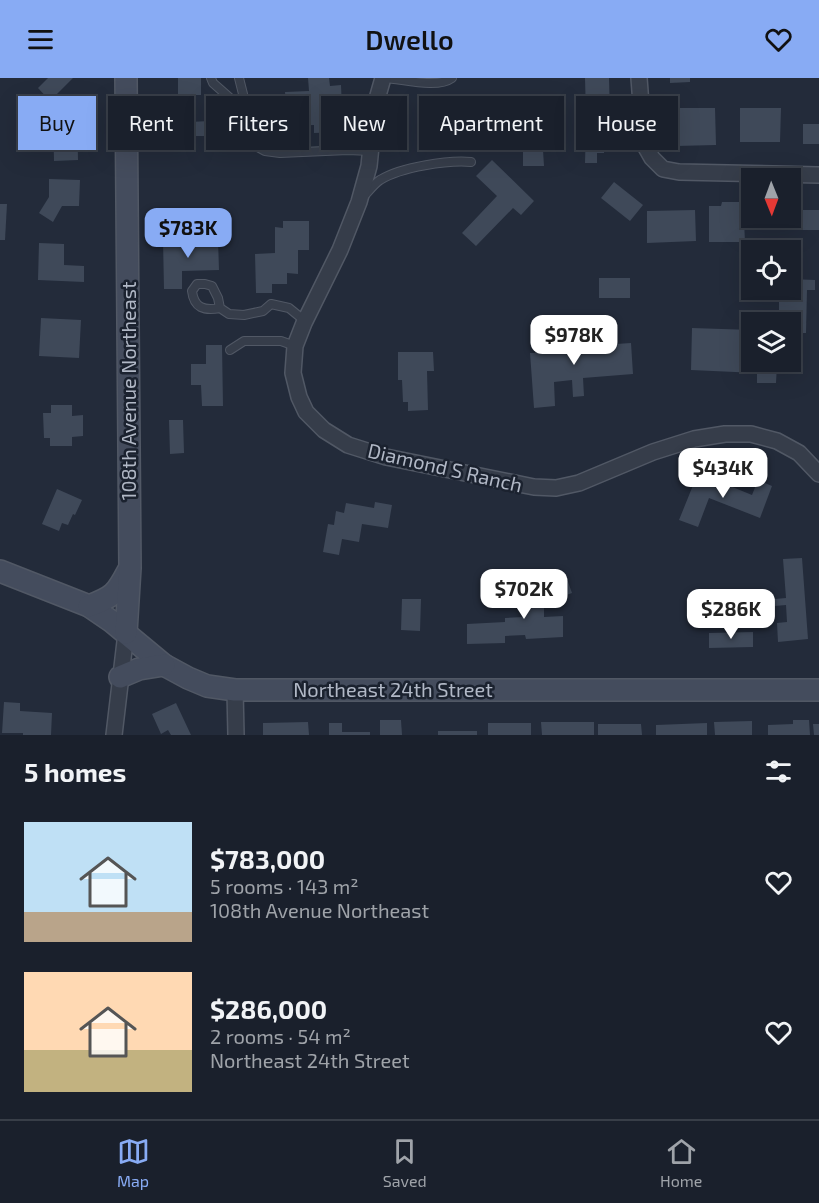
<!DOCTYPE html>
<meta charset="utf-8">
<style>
:root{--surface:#1a202c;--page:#272d38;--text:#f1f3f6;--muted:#9fa3a9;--line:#383e48;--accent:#88abf4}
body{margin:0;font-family:"Exo 2",sans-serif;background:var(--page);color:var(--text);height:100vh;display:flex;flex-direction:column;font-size:22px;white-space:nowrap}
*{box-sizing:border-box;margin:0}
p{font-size:20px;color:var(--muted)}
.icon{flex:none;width:33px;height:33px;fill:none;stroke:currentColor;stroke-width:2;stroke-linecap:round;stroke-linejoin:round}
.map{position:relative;height:657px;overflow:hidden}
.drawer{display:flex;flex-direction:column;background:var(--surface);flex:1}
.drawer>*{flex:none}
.top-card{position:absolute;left:18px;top:18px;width:783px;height:54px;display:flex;gap:12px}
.needle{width:39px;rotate:179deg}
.buttons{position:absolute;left:741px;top:90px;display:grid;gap:12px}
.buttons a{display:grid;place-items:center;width:60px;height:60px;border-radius:0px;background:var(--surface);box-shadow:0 6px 24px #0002,0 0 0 2px var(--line);font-size:30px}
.price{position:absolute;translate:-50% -51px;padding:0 14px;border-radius:12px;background:#fff;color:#222;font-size:20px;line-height:39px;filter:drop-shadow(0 2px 3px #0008)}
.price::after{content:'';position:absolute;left:50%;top:36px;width:18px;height:14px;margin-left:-9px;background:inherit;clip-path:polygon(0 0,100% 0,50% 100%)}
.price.on{background:var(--accent);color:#111}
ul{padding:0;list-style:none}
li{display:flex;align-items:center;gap:18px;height:150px;padding:0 24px}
li span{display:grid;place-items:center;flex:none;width:168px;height:120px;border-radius:0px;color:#555}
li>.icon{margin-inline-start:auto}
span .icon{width:72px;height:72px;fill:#fffc;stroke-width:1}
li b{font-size:26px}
h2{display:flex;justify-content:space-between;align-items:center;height:72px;padding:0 24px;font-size:26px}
.tag{padding:0 21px;border-radius:0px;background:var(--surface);box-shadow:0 6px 24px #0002,0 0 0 2px var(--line);font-size:21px;line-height:54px}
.tag.on{background:var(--accent);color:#111}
header{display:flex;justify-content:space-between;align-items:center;height:78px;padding:0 24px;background:var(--accent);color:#111;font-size:27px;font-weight:600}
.menu{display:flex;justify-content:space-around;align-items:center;height:84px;border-top:2px solid var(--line);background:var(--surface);font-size:16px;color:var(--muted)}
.menu a{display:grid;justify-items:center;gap:3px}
.menu .on{color:var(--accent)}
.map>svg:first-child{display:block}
.building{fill:#3f4959}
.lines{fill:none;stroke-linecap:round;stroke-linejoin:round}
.service-casing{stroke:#515865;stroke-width:10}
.minor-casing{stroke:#515865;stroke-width:18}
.secondary-casing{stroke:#515865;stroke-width:24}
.service{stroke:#363d4a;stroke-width:8}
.minor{stroke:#363d4a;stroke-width:15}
.secondary{stroke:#444c5d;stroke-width:21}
.labels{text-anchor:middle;stroke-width:5;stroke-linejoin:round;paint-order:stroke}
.street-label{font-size:20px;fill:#b1b8c6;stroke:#1b222f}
</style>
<header><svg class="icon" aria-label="menu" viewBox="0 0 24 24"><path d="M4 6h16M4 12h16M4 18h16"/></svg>Dwello<svg class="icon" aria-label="heart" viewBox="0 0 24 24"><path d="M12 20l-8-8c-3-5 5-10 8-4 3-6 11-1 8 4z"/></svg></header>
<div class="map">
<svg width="819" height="657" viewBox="0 0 819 657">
<rect width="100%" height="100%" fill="#232b3a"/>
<g class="building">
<path d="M48,0H73L50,23L38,10Z"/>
<rect x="178" y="0" width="23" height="17"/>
<path d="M308,0H329L330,8L341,7L343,54L314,55V47L287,48L285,14L309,13Z"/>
<path d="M585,0H609L610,36L586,37Z"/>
<path d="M670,0H690V4L670,5Z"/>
<path d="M675,30H715L716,67L676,68Z"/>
<path d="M740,30H781L780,64H740Z"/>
<path d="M53,32H77L78,82L54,83Z"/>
<path d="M209,43V58H191L190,44Z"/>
<rect x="803" y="46" width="16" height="20"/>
<path d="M586,48L604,49V75H597V85H585Z"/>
<path d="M523,72H543L544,88H523Z"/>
<path d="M492,82L534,123L521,137L513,130L476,168L462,155L497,118L476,98Z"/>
<path d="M49,101L80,102L79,128H62L53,144L39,135L49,119Z"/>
<path d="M614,104L643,127L630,143L601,120Z"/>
<path d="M722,124H752L753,142H744L745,164H709V128H721Z"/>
<path d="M0,126H7L5,162H0Z"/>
<path d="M695,132L696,163L647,165V133Z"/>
<path d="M790,132H819V152H782V140H790Z"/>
<path d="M283,143H309V172H298V196L287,195V206H272V215H256L255,176L275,175V149L283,150Z"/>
<path d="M218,161L219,192L182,193V211H164L163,162Z"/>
<path d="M39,165L64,166V187L84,188V204L38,202Z"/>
<rect x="599" y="200" width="31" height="20"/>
<path d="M790,201L815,202V212H807L806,255H790V244H779V212H790Z"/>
<path d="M41,240L81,242L79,280L39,278Z"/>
<path d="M692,250L752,252V284H790V266H799L798,287L777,286L776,305H757V295L691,292Z"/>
<path d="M556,259L557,266L585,264L586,268L631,265L633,296L583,300L584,318L573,319L572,302L554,304L555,328L534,330L530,275H535L534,261Z"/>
<path d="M206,267H222L223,328H202L201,307H191V286H206Z"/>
<path d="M398,274H433L434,293H427L428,332L408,333V324H403L402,302H398Z"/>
<path d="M51,327H72V338L83,337V358L72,359V368H50V360H44L43,335H51Z"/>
<path d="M169,342H183L184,375L170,376Z"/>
<path d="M698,395L752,417L758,402L772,408L760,440L709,420L698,449L679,442Z"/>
<path d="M57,411L82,422L75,437L73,436L68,447L62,445L59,453L42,446Z"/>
<path d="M375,424L392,427L388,450L362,446L359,464L342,461L339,477L323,474L328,446L334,447L336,433L344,435L346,425L374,430Z"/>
<path d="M802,480L808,561L778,564L777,545L787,544L786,527L775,528V521L786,520L783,481Z"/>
<path d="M567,501L572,515L553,522L552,518L544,521V539L563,538V559L526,561L525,557L505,558V565L467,566V546L505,544V540L524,539L523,517Z"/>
<path d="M402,521H421L420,553L401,552Z"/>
<path d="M753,554V569L709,570V555Z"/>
<path d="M4,624L20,625V633L52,635L51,657H23V655H2Z"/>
<path d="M176,625L191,657H171L168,652L161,656L152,636Z"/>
<path d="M380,642H401L402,657H380Z"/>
<path d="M793,642H809L810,657H768V647L793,646Z"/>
<path d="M752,643V657H715L714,644Z"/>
<path d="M308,644L309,657H263V645Z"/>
<path d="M541,644H594V657H542Z"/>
<path d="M329,645H342V654H370V657H329Z"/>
<rect x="488" y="645" width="43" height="12"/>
<path d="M707,645V657H656V647Z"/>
<path d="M598,646H641L642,657H598Z"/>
<path d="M813,646H819V657H814Z"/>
<rect x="438" y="653" width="39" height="4"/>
</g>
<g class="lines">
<defs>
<g id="service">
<path d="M211,0L213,5L247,35"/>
<path d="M239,0L248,36V53L254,67L265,73L280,75L348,72L370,73"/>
<path d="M385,0C403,1 437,11 452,0"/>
<path d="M364,118C369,113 374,106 380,102C401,89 448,82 471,84"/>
<path d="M220,230C204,233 194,230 192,213L197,206H205L212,208L218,220L220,230L229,236L244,237L263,233L271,226L289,230L305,243"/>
<path d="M230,272L244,263H281L295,268"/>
</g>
<g id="minor">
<path d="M383,0L375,28L369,88L359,124L340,172L304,245L295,268L293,295L299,319L306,334L324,352L348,367L386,379L534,409L556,410L579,405L653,374L694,361L725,356H751L777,363L799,375L819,396"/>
<path d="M639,0L644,66L652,80L663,91L679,94L819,97"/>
<path d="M235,612L236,657"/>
<path d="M114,657L126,555"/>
</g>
<g id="secondary">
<path d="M0,493L89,528L111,543L164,587L188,600L207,608L235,612H819"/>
<path d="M89,528C113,519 116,516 128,493"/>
<path d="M126,555L130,490L126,0"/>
<path d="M120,599L139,591L164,587"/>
</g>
</defs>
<use href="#service" class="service-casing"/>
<use href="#minor" class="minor-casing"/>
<use href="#secondary" class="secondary-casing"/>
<use href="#service" class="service"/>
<use href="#minor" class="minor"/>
<use href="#secondary" class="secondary"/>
</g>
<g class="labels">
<g class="street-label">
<text transform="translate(129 313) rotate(-90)" y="7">108th Avenue Northeast</text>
<text transform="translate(445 390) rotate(13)" y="7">Diamond S Ranch</text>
<text x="393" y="619">Northeast 24th Street</text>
</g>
</g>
</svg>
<div class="buttons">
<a><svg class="needle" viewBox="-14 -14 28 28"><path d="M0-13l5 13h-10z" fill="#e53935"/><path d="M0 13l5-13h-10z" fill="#9fa3a9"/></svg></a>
<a><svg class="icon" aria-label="locate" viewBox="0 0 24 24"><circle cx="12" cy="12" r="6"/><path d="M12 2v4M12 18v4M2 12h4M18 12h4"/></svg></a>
<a><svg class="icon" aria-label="layers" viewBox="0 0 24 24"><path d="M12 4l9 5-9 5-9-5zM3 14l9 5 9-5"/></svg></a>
</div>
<b class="price on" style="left:188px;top:181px">$783K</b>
<b class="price" style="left:574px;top:288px">$978K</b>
<b class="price" style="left:723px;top:421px">$434K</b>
<b class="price" style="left:524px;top:542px">$702K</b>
<b class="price" style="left:731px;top:562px">$286K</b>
<div class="top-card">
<a class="tag on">Buy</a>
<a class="tag">Rent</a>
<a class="tag">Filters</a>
<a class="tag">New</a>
<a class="tag">Apartment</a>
<a class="tag">House</a>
</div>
</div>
<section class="drawer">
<h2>5 homes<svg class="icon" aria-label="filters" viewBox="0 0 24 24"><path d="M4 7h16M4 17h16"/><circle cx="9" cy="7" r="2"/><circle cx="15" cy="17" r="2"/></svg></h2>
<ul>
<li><span style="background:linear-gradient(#bfe0f5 75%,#b9a48a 0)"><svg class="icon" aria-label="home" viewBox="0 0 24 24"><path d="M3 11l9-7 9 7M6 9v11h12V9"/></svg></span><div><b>$783,000</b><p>5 rooms · 143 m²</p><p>108th Avenue Northeast</p></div><svg class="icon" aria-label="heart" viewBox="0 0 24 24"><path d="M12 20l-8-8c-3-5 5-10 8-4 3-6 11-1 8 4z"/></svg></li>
<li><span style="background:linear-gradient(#ffd9b3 65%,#c2b280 0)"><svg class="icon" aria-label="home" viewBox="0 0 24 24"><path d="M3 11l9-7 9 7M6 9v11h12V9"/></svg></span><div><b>$286,000</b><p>2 rooms · 54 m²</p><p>Northeast 24th Street</p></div><svg class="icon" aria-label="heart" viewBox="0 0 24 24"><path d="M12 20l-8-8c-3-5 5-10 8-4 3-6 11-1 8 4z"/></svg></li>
</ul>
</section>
<nav class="menu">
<a class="on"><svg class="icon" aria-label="map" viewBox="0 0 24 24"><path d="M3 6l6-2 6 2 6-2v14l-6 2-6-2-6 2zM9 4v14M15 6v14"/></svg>Map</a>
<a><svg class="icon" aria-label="saved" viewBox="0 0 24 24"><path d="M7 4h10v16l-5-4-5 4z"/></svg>Saved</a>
<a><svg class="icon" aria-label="home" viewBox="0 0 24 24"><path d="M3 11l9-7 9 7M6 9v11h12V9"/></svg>Home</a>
</nav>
